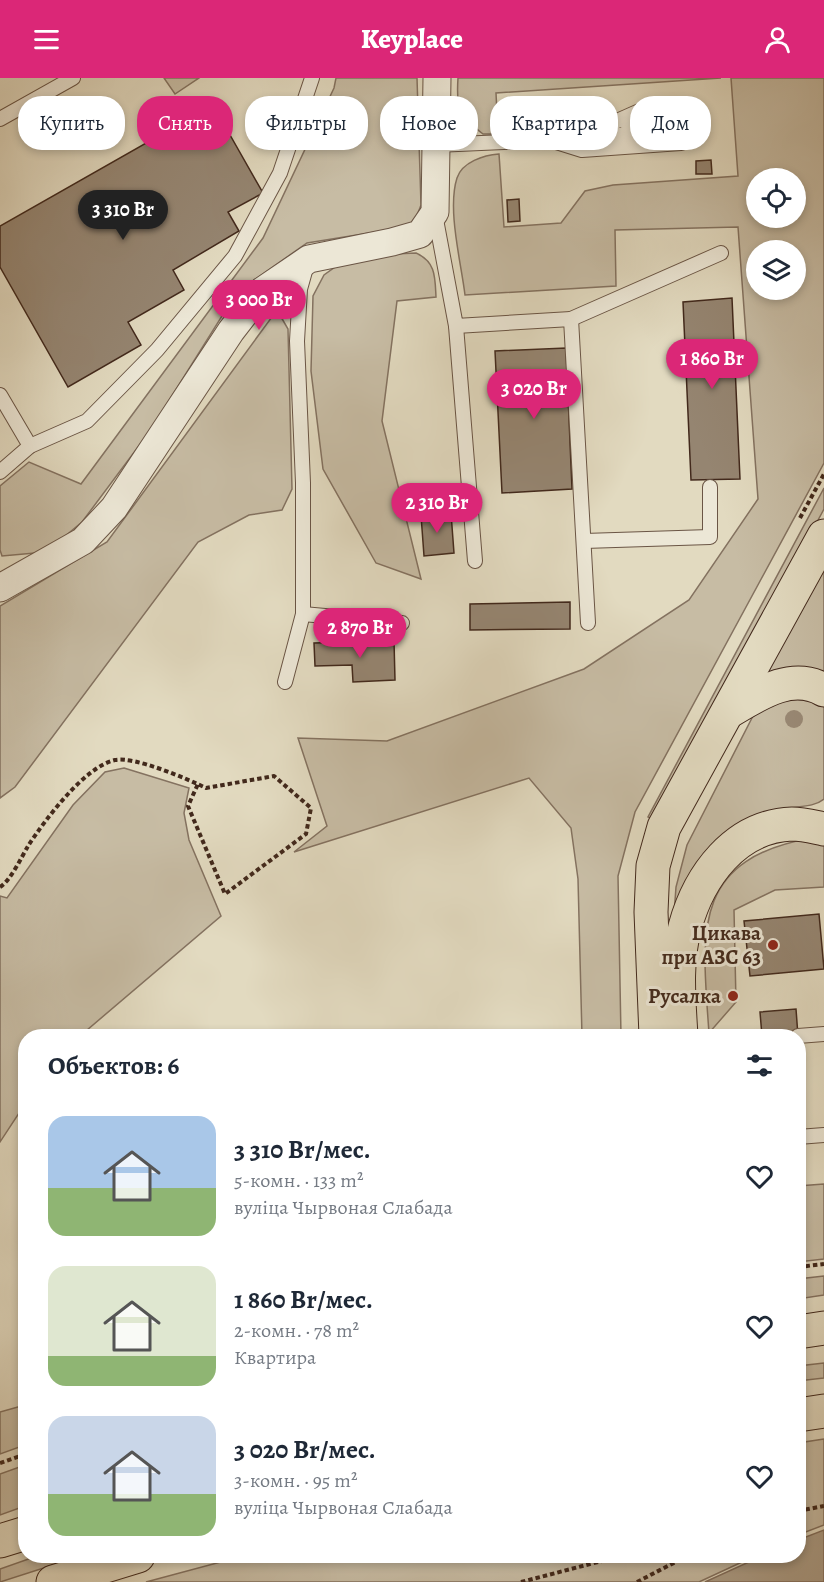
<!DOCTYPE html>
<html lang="ru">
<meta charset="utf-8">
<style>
:root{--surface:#fff;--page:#f2f2f3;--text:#1f2937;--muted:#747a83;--accent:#db2777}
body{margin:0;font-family:Alegreya,serif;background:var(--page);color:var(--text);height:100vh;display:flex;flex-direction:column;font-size:22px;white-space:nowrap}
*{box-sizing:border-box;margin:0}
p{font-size:20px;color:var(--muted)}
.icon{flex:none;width:33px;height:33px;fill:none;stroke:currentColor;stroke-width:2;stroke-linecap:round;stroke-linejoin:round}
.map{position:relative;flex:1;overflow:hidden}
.panel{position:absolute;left:18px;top:951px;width:788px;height:534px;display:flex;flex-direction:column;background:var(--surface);border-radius:24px;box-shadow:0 3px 9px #0003}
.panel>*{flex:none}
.guide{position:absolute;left:18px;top:18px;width:789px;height:54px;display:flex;gap:12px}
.buttons{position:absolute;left:746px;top:90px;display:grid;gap:12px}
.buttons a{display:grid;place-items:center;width:60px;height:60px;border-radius:50%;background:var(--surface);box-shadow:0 3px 9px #0003;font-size:30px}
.price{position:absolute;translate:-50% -51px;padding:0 14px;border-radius:21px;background:var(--accent);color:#fff;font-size:20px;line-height:39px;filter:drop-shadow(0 2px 3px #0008)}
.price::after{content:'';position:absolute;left:50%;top:36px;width:18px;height:14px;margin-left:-9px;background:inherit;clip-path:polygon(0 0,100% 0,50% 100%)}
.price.active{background:#222;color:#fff}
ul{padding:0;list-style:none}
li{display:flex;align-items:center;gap:18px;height:150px;padding:0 30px}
li span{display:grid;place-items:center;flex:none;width:168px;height:120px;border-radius:18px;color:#555}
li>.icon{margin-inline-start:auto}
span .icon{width:72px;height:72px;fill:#fffc;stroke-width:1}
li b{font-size:26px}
h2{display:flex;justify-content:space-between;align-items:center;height:72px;padding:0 30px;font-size:26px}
.tag{padding:0 21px;border-radius:24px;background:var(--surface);box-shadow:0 3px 9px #0003;font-size:21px;line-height:54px}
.tag.active{background:var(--accent);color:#fff}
header{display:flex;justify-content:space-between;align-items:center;height:78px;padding:0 30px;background:var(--accent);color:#fff;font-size:27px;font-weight:800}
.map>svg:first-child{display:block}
.green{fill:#c7bca4;stroke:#847260;stroke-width:1.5;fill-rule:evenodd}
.water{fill:#ac9e88;stroke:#826f5d;stroke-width:1.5}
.building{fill:#958571;stroke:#42291c;stroke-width:1.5}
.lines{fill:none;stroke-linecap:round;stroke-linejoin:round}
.lane-casing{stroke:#6a5545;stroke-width:16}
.street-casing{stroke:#6a5545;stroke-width:29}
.primary-casing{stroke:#42291c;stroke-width:35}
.highway-casing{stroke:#42291c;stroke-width:35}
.path{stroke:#42291c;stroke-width:4;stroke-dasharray:4.5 3;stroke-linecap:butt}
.lane{stroke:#ece7d6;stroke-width:14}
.street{stroke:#ece7d6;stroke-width:27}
.primary{stroke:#e2dac0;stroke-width:33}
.highway{stroke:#e2dac0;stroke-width:33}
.tree{fill:#998975}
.poi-dot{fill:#8f2418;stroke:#ece7d6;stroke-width:2}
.labels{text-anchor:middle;stroke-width:6;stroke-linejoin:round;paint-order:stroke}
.poi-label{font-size:21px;font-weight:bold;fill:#42291c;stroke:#ece7d6;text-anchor:end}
</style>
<header><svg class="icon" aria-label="menu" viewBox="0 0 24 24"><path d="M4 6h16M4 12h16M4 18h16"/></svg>Keyplace<svg class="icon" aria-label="person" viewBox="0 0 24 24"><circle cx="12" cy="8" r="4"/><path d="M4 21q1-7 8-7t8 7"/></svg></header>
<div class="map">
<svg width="824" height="1504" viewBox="0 0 824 1504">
<rect width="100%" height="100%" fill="#e2dac0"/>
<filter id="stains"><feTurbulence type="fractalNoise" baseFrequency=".00333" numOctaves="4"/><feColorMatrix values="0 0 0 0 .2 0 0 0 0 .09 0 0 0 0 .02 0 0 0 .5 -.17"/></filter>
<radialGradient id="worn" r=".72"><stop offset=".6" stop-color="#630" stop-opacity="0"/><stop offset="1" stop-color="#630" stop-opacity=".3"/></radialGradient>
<g class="green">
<path d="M164,0H199L175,16Z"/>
<path d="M336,0H417L421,127L413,148L307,165L237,214L150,353L82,444L46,474L2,478L0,472V408L29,384L81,406L263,160L334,10Z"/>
<path d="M458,0H721L496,15L498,56H483C458,37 456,30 458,0Z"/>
<path d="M731,0H824V385L635,734L618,798L621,958H582L578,801L571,750L529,700L294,774L327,748L298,660L387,663L584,591L689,522L758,421L738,149L615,152L616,208L465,217C461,184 447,131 457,100C462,84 484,77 499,76L504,149L561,145L585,113L613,107L738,98ZM756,100H795V140H756ZM756,172H795V212H756Z"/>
<path d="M416,175C436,184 435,199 436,219L397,223L382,343L421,501L376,485L323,391L311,293L313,218L324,197L338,187L394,176Z"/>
<path d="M277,232L288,251L292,411L282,432L249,437L198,464L15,709L0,720V528L107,464Z"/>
<path d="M824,410V431L656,743L648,739Z"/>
<path d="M824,484V598L775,601L763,591Z"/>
<path d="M781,619L824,625V721C812,731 794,727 780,732C697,764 690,781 672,864L676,809L687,767L753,638Z"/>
<path d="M124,690L189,710L184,735L189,762L221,838L80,958H26L25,1026L0,1064V818L7,820L73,727L105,694Z"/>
<path d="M812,760L824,764V809L775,812L734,832L736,924L709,955C702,855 690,781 812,760Z"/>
<path d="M824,1106V1181L798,1184V1108Z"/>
<path d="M824,1198V1217L798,1221V1201Z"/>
<path d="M824,1285V1300L798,1303V1288Z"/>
<path d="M25,1327V1367L0,1376V1334Z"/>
<path d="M824,1361V1447L798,1457V1365Z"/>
<path d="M25,1387V1428L0,1437V1396Z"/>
<path d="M37,1478H81L0,1504V1491Z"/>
<path d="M243,1478H755L699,1504H146Z"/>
</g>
<path class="water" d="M824,1452V1504H705L762,1478H798V1462Z"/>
<g class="building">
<path d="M213,27L263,115L228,134L239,153L173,192L184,212L128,244L141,267L68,309L0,189V148Z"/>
<path d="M515,28L517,53L502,54L500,29Z"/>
<path d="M711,82L712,96H696V83Z"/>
<path d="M519,121L520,143L508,144L507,122Z"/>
<path d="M732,220L740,401L691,402L683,224Z"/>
<path d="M566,270L572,411L502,415L495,273Z"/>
<path d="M451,435L454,475L424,478L421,437Z"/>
<path d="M570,524V551L470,552V526Z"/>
<path d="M394,563L395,602L353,604L352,587L315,588L314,565Z"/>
<path d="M819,836L824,891L750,898L744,843Z"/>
<path d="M796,931L798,958H762L760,934Z"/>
</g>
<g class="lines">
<defs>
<g id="lane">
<path d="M0,41L73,0"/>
<path d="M625,44L682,39"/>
<path d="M590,55L644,31L680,28"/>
<path d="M558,62L681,52"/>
<path d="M435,67L550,62L582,72L681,65"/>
<path d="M435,136L456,248L571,241L588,545"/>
<path d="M571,241L721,175"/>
<path d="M456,248L475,483"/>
<path d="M0,317L30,368"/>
<path d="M0,394L30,368L87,343L157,272L235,178L280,95L312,0"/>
<path d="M584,463L710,459V409"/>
<path d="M303,536L402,545"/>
<path d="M285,604L303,536V405L297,263L300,211L307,186"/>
<path d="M798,958L824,956"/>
<path d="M798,1059L824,1057"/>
</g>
<path id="street" d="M0,510L83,463L114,430L231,253L262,213L309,181L392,164L420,156L435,134L437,0"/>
<g id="primary">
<path d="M798,1254L824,1250"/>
<path d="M798,1337L824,1333"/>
<path d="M0,1463L26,1455"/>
<path d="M53,1504L138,1478"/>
</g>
<g id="highway">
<path d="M728,634C757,617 791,593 824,612"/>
<path d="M656,958L651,834L653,788L664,749L824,458"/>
<path d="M681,958C679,923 675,884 685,849C699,798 735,748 792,746C803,746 814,749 824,751"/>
</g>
</defs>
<use href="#lane" class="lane-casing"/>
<use href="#street" class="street-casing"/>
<use href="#primary" class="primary-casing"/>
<use href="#highway" class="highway-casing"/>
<g class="path">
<path d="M800,440L824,396"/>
<path d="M0,809C11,802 21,780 28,768C45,742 84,689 115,682C134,678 188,701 206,710L274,698L311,730L306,756L225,816L188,728L198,706"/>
<path d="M798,1189L824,1186"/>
<path d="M0,1385L26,1376"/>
<path d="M798,1433L824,1428"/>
<path d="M521,1504L621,1478"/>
<path d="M637,1504L687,1478"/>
</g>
<use href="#lane" class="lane"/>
<use href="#street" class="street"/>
<use href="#primary" class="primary"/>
<use href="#highway" class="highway"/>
</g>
<circle class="tree" cx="794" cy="641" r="9"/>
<g class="poi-dot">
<circle cx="773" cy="867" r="6"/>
<circle cx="733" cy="918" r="6"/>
</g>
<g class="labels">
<g class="poi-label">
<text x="761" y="862">Цикава<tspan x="761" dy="24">при АЗС 63</tspan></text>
<text x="721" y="925">Русалка</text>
</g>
</g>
<rect width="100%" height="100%" filter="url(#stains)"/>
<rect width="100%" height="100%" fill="url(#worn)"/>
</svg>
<div class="buttons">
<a><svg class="icon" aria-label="locate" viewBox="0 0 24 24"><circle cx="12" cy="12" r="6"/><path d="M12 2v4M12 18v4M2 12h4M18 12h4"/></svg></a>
<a><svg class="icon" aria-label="layers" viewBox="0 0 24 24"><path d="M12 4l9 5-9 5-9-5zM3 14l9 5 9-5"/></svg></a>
</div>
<b class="price active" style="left:123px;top:163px">3 310 Br</b>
<b class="price" style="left:259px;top:253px">3 000 Br</b>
<b class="price" style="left:712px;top:312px">1 860 Br</b>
<b class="price" style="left:534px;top:342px">3 020 Br</b>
<b class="price" style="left:437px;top:456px">2 310 Br</b>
<b class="price" style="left:360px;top:581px">2 870 Br</b>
<div class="guide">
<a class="tag">Купить</a>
<a class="tag active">Снять</a>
<a class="tag">Фильтры</a>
<a class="tag">Новое</a>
<a class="tag">Квартира</a>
<a class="tag">Дом</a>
</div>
<section class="panel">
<h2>Объектов: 6<svg class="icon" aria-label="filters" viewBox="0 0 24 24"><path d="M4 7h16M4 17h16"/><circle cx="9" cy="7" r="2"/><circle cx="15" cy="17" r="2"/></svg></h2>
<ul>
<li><span style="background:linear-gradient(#a9c7e8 60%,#8fb573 0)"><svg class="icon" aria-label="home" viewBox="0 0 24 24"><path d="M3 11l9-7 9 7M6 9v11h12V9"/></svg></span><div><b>3 310 Br/мес.</b><p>5-комн. · 133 m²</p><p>вуліца Чырвоная Слабада</p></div><svg class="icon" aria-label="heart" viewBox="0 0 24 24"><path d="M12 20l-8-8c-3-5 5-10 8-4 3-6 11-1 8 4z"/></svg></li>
<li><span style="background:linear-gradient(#dfe7d0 75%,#8fb573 0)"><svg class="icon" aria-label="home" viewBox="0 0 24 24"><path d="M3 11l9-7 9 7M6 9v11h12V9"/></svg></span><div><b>1 860 Br/мес.</b><p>2-комн. · 78 m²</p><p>Квартира</p></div><svg class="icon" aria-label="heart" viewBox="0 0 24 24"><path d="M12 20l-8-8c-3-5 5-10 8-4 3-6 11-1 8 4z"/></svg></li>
<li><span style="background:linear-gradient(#c9d6e8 65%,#8fb573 0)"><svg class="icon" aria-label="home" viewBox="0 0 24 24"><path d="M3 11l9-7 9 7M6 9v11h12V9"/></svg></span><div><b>3 020 Br/мес.</b><p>3-комн. · 95 m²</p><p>вуліца Чырвоная Слабада</p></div><svg class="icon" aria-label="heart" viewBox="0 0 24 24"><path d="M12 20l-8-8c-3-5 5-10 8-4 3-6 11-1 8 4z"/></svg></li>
</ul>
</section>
</div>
